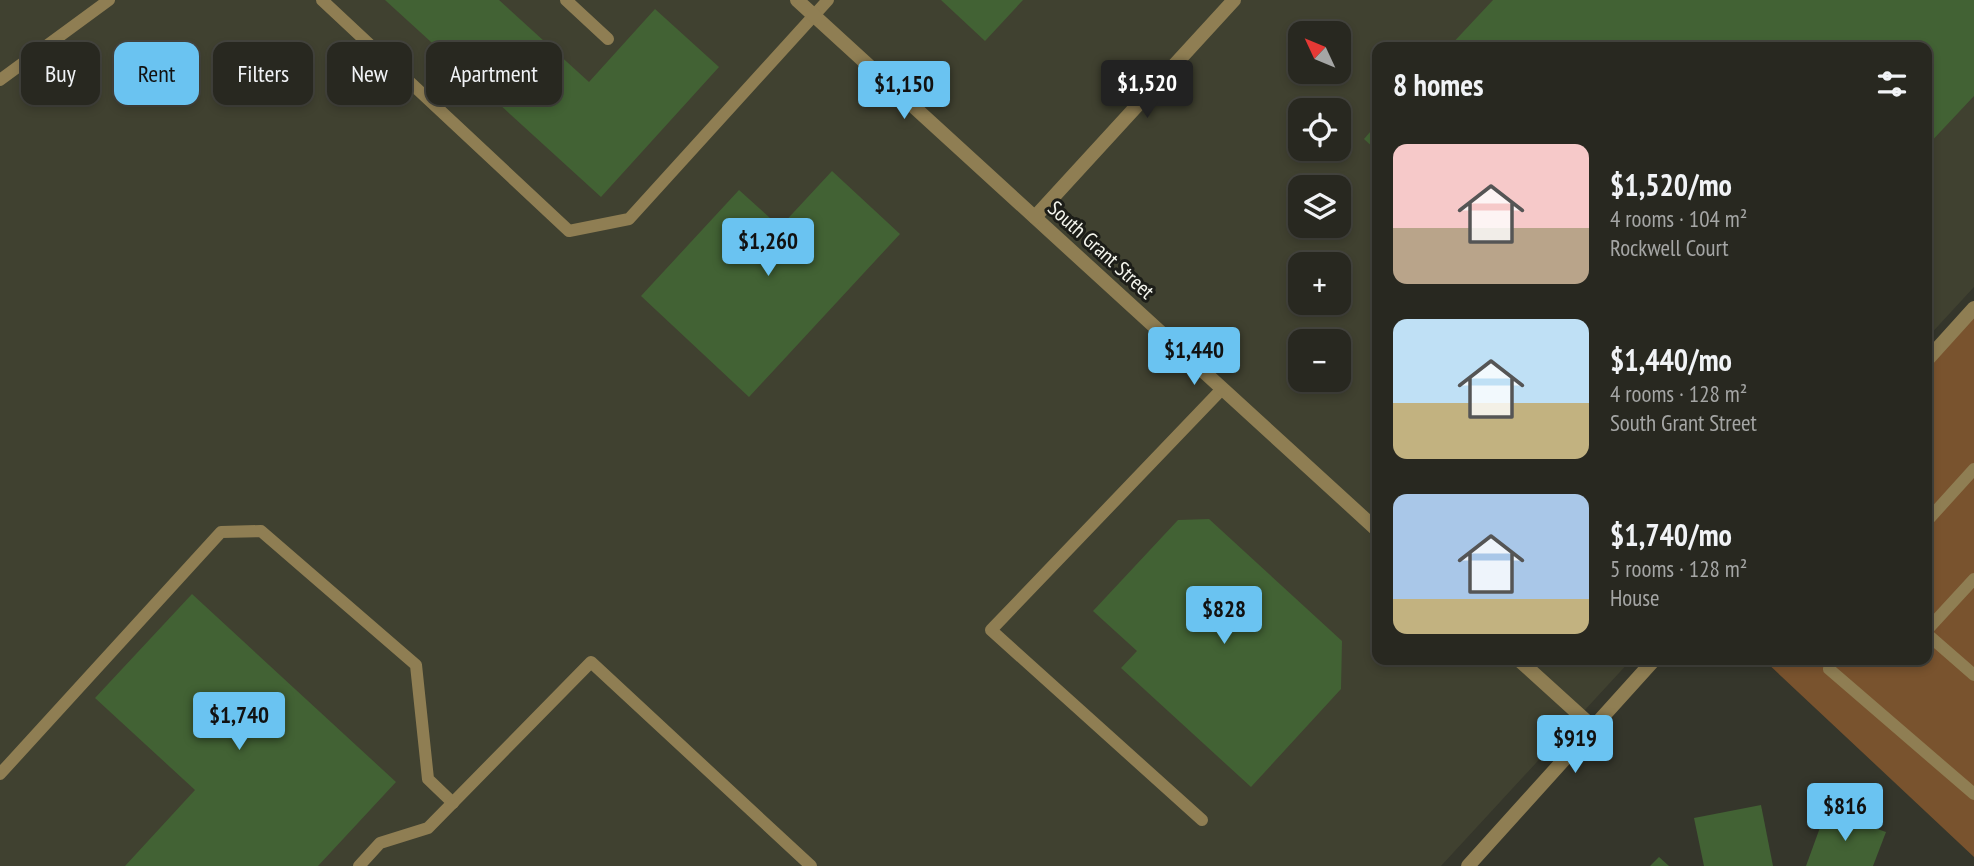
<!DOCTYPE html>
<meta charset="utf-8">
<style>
:root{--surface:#282820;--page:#34342d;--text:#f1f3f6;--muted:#a5a6a5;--line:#44443e;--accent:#6ac3f1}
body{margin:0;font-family:"PT Sans Narrow",sans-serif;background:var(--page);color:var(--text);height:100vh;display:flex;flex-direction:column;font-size:26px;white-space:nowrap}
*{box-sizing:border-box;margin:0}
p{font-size:23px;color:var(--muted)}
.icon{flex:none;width:38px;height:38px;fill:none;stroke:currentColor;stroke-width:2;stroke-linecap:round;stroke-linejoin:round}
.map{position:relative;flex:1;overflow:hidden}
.panel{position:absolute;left:1372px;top:42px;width:560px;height:623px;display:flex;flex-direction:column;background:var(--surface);border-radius:14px;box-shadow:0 4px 10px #0003,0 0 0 2px var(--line)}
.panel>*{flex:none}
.hud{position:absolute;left:21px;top:42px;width:665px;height:63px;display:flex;gap:14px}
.needle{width:46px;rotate:314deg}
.controls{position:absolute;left:1288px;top:21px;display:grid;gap:14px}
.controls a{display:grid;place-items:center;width:63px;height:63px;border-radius:14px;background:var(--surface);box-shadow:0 4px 10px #0003,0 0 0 2px var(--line);font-size:35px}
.price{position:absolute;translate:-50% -60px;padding:0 16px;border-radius:7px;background:var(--accent);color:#111;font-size:23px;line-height:46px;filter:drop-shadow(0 2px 4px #0008)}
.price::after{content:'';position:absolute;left:50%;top:42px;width:21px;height:16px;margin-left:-10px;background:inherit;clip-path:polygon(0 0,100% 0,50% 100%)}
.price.active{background:#222;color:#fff}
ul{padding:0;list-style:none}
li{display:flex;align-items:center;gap:21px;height:175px;padding:0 21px}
li span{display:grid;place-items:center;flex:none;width:196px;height:140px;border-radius:14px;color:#555}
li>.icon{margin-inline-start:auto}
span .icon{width:84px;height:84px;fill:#fffc;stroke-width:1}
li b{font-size:30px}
h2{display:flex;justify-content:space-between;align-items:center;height:84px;padding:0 21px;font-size:30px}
.tag{padding:0 24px;border-radius:14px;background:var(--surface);box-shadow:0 4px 10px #0003,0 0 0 2px var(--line);font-size:24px;line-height:63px}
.tag.active{background:var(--accent);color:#111}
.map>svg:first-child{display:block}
.built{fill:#404130;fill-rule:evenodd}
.green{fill:#79532e}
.building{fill:#426234}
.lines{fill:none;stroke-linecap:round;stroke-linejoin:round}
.service{stroke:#8f7e53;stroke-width:12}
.minor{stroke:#8f7e53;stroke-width:14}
.tertiary{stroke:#8f7e53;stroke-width:14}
.labels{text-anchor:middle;stroke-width:6;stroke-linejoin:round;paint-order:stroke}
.street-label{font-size:21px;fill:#f5f6ee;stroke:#1c1d18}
</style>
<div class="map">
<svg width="1974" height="866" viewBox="0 0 1974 866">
<rect width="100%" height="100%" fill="#35362b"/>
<path class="built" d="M0,0H1974V287L1927,338V47H1377V660H1631L1441,866H0ZM1300,33H1339V72H1300ZM1300,110H1339V149H1300ZM1300,187H1339V226H1300ZM1300,264H1339V303H1300ZM1300,341H1339V380H1300Z"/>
<path class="green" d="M1974,308V857L1764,660H1927V360Z"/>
<g class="building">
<path d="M385,0H499L589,82L655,9L719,67L601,197Z"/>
<path d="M941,0H1023L985,41Z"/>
<path d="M1493,0H1974V96L1927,146V47H1449Z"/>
<path d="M1377,124V151L1364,139Z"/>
<path d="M832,171L900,234L749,397L641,296L739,190L780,227Z"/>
<path d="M1209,519L1342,641L1341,689L1251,787L1121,668L1137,651L1093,611L1178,520Z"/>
<path d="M192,594L396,782L318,866H125L195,790L95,698Z"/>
<path d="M1761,805L1773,866H1704L1694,818Z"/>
<path d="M1826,811L1886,832L1873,866H1806Z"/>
<path d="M1659,857L1669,866H1650Z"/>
</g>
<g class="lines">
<g class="service">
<path d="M322,0L569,231L629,219L828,0"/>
<path d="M566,0L608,39"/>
<path d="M0,80L109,0"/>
<path d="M1927,521L1974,469"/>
<path d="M1927,630L1974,579"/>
<path d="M1927,634L1974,675"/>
<path d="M1832,660L1829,669L1974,794"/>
<path d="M0,774L221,532L261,531L416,665L428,779L453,803"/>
<path d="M1202,820L991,630L1222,389"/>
<path d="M359,866L380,843L428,828L591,662L811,866"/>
</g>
<g class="minor">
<path d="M797,0L1377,530"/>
<path d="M1035,217L1234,0"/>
<path d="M1519,660L1594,728"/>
</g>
<g class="tertiary">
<path d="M1927,360L1974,308"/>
<path d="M1468,866L1654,660"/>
</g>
</g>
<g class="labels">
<g class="street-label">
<text transform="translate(1101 250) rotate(42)" y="7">South Grant Street</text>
</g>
</g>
</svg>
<div class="controls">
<a><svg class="needle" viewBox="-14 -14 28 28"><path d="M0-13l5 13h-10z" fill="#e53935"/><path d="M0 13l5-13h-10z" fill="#a5a6a5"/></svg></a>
<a><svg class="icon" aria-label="locate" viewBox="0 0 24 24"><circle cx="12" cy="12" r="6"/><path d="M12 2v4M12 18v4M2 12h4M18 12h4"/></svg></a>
<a><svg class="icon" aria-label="layers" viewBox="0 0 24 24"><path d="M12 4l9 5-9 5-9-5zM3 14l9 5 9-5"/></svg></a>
<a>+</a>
<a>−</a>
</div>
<b class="price active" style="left:1147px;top:120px">$1,520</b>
<b class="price" style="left:904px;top:121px">$1,150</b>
<b class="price" style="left:768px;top:278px">$1,260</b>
<b class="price" style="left:1194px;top:387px">$1,440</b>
<b class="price" style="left:1224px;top:646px">$828</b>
<b class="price" style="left:239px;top:752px">$1,740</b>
<b class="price" style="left:1575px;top:775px">$919</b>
<b class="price" style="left:1845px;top:843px">$816</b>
<div class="hud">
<a class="tag">Buy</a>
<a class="tag active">Rent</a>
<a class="tag">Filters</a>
<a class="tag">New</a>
<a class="tag">Apartment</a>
</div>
<section class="panel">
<h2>8 homes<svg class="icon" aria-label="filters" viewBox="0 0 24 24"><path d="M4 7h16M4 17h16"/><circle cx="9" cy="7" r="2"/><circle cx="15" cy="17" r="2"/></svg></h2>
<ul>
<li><span style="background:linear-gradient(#f6c9c9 60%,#b9a48a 0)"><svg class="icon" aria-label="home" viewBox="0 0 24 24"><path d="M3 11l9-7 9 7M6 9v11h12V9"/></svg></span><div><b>$1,520/mo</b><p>4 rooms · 104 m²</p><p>Rockwell Court</p></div></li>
<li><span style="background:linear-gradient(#bfe0f5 60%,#c2b280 0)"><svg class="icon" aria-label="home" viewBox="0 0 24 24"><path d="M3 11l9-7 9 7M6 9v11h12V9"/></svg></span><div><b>$1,440/mo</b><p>4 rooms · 128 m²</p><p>South Grant Street</p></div></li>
<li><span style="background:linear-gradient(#a9c7e8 75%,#c2b280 0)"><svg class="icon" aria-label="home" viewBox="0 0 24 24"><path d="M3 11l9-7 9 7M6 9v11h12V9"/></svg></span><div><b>$1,740/mo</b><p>5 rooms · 128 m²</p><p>House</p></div></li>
</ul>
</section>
</div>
